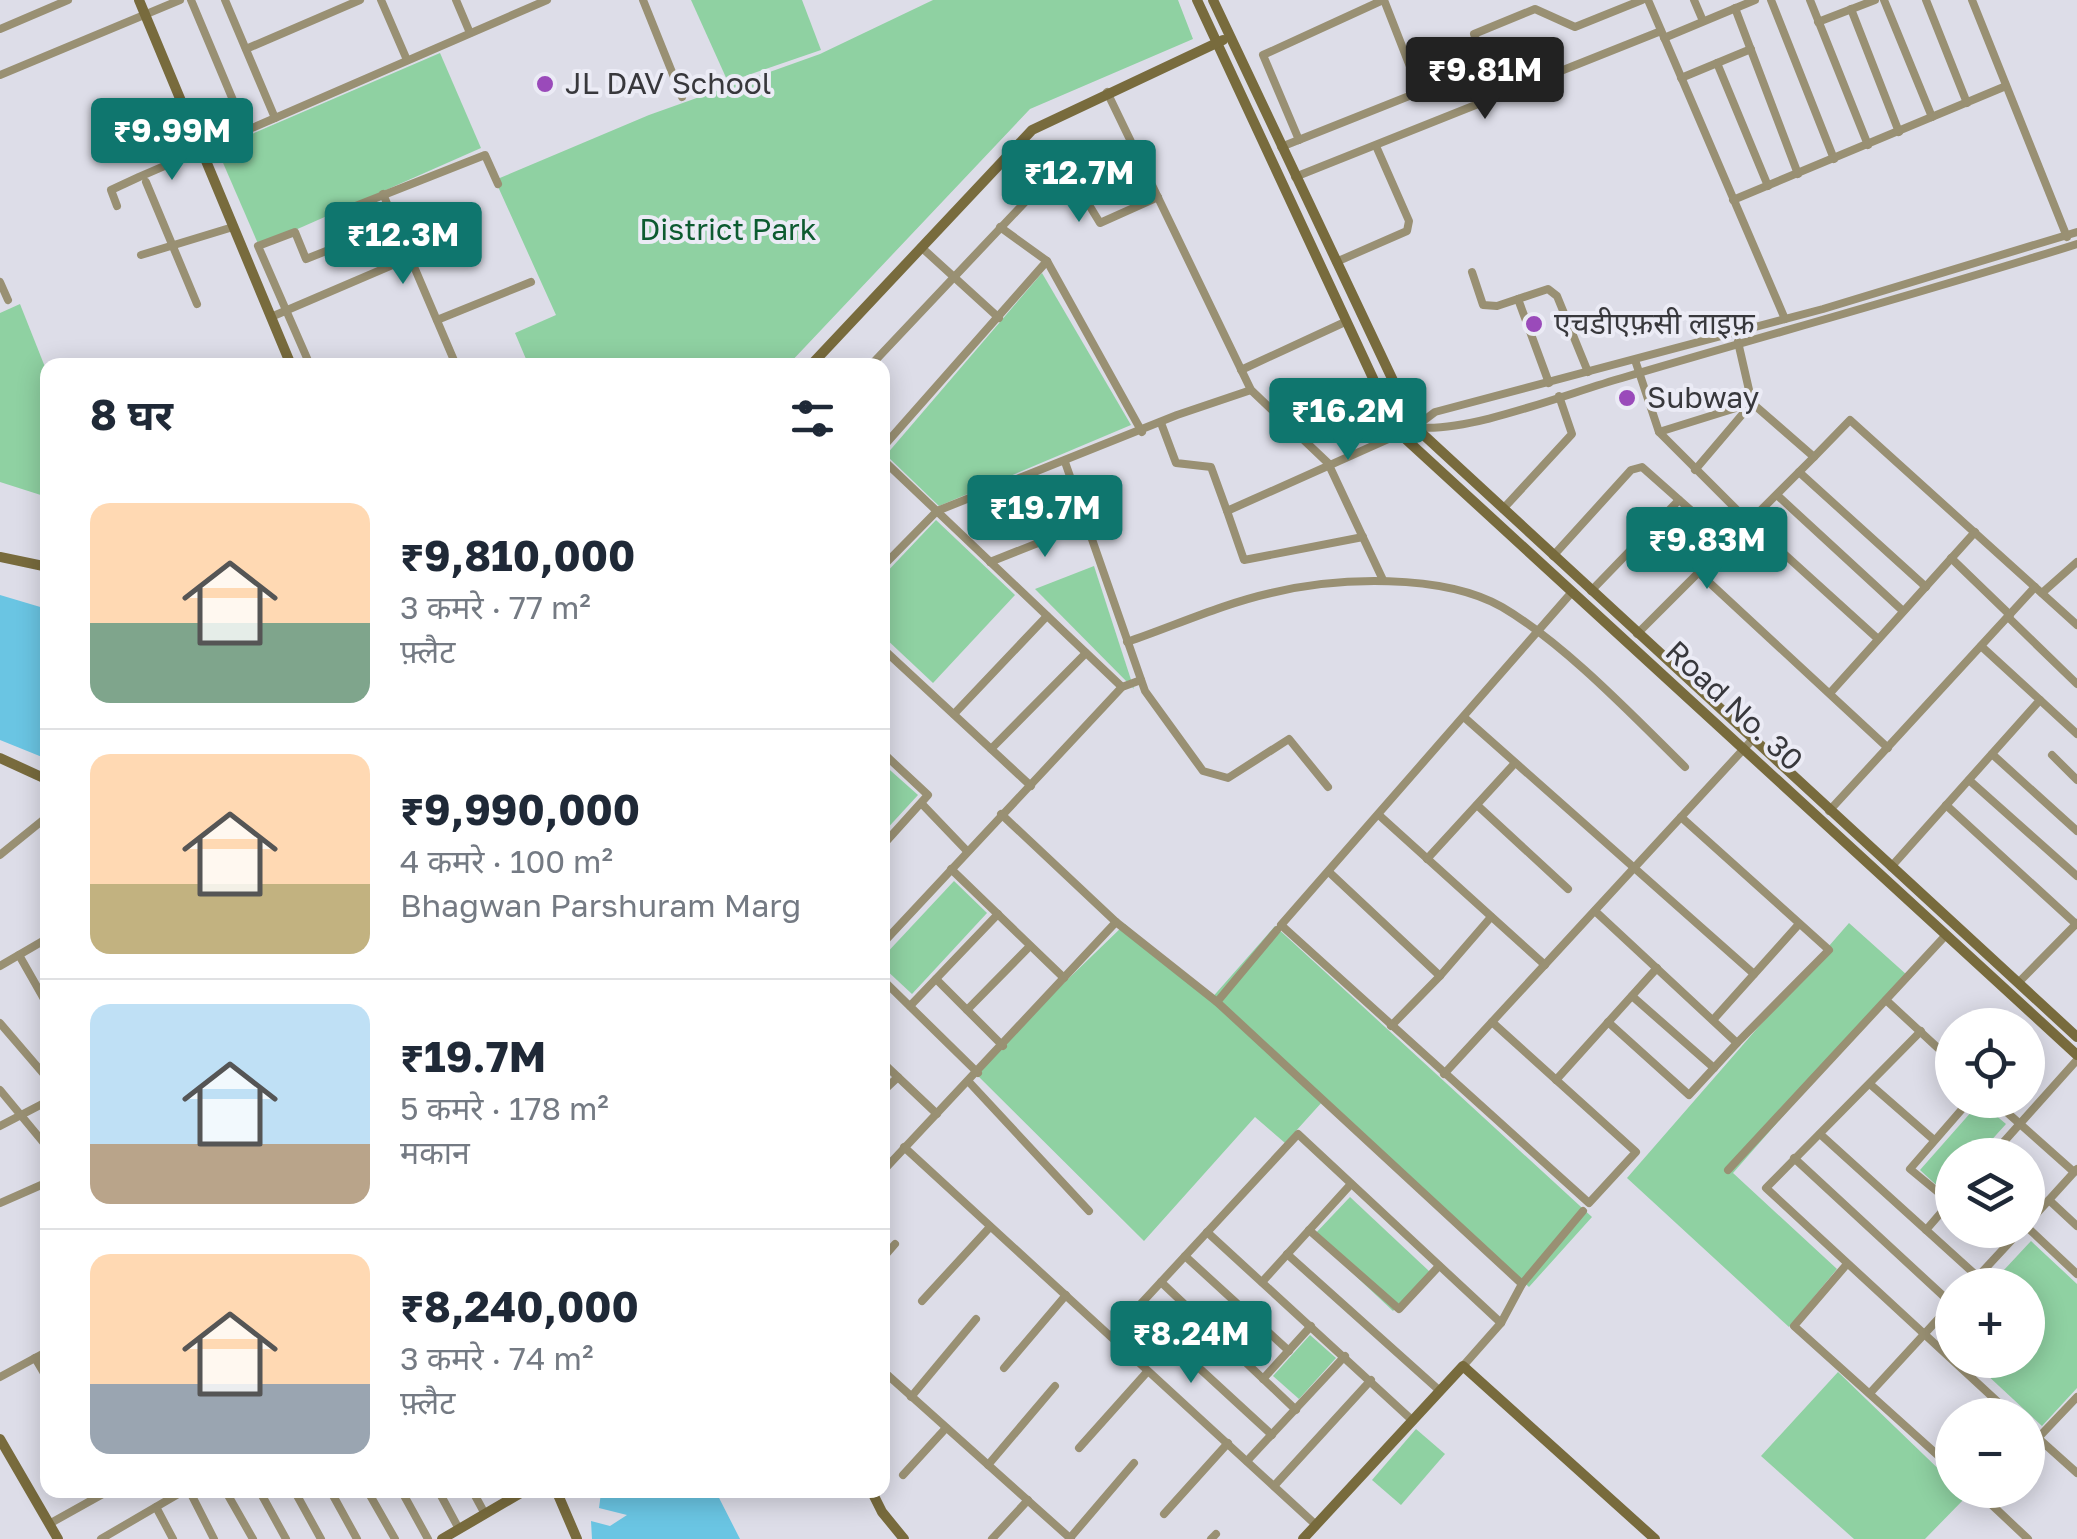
<!DOCTYPE html>
<html lang="hi">
<meta charset="utf-8">
<style>
:root{--surface:#fff;--page:#f6f6f7;--text:#1f2937;--muted:#747a83;--line:#e0e1e3;--accent:#0f766e}
body{margin:0;font-family:"Golos Text","Noto Sans Devanagari",sans-serif;background:var(--page);color:var(--text);height:100vh;display:flex;flex-direction:column;font-size:38px;white-space:nowrap}
*{box-sizing:border-box;margin:0}
p{font-size:32px;color:var(--muted)}
.icon{flex:none;width:55px;height:55px;fill:none;stroke:currentColor;stroke-width:2;stroke-linecap:round;stroke-linejoin:round}
.map{position:relative;flex:1;overflow:hidden}
.panel{position:absolute;left:40px;top:358px;width:850px;height:1140px;display:flex;flex-direction:column;background:var(--surface);border-radius:20px;box-shadow:0 5px 25px #0003}
.panel>*{flex:none}
.buttons{position:absolute;left:1935px;top:1008px;display:grid;gap:20px}
.buttons a{display:grid;place-items:center;width:110px;height:110px;border-radius:50%;background:var(--surface);box-shadow:0 5px 25px #0003;font-size:50px}
.price{position:absolute;translate:-50% -85px;padding:0 22px;border-radius:10px;background:var(--accent);color:#fff;font-size:32px;line-height:65px;filter:drop-shadow(0 2px 5px #0008)}
.price::after{content:'';position:absolute;left:50%;top:60px;width:30px;height:22px;margin-left:-15px;background:inherit;clip-path:polygon(0 0,100% 0,50% 100%)}
.price.on{background:#222;color:#fff}
ul{padding:0;list-style:none}
li{display:flex;align-items:center;gap:30px;height:250px;padding:0 50px}
li+li{border-top:2px solid var(--line)}
li span{display:grid;place-items:center;flex:none;width:280px;height:200px;border-radius:20px;color:#555}
li>.icon{margin-inline-start:auto}
span .icon{width:120px;height:120px;fill:#fffc;stroke-width:1}
li b{font-size:42px}
h2{display:flex;justify-content:space-between;align-items:center;height:120px;padding:0 50px;font-size:42px}
.map>svg:first-child{display:block}
.green{fill:#8fd1a2}
.water{fill:#6ac5e3}
.lines{fill:none;stroke-linecap:round;stroke-linejoin:round}
.street{stroke:#999073;stroke-width:8}
.secondary{stroke:#786b3d;stroke-width:10}
.poi-dot{fill:#9a4aba;stroke:#ebebf5;stroke-width:4}
.labels{text-anchor:middle;stroke-width:8;stroke-linejoin:round;paint-order:stroke}
.poi-label{font-size:30px;fill:#38383c;stroke:#ebebf5;text-anchor:start}
.park-label{font-size:30px;fill:#0d5b30;stroke:#ebebf5}
.street-label{font-size:30px;fill:#38383c;stroke:#ebebf5}
</style>
<div class="map">
<svg width="2077" height="1539" viewBox="0 0 2077 1539">
<rect width="100%" height="100%" fill="#dddde8"/>
<g class="green">
<path d="M691,0H802L821,50L728,82Z"/>
<path d="M933,0H1178L1193,39L1030,109L788,365H523L526,359L515,333L556,315L495,180L649,115L820,54Z"/>
<path d="M440,53L481,148L259,246L217,149Z"/>
<path d="M1042,273L1131,425L939,506L886,455Z"/>
<path d="M20,304L47,372V497L0,482V313Z"/>
<path d="M936,520L1015,595L933,683L883,636L882,577Z"/>
<path d="M1094,566L1134,689L1035,589Z"/>
<path d="M882,763L918,795L883,833H882Z"/>
<path d="M954,881L987,913L912,994L883,967V957Z"/>
<path d="M1849,923L1907,975L1733,1173L1837,1269L1789,1327L1627,1178Z"/>
<path d="M1125,924L1210,1000L1275,926L1592,1217L1529,1287L1323,1101L1285,1143L1255,1117L1144,1241L973,1071Z"/>
<path d="M1980,1102L2006,1124L1978,1155H1952V1184L1945,1193L1920,1170Z"/>
<path d="M1350,1197L1430,1272L1393,1311L1313,1236Z"/>
<path d="M2031,1241L2077,1284V1388L2042,1426L1971,1360H2028V1285H1990Z"/>
<path d="M1310,1335L1336,1358L1299,1399L1273,1376Z"/>
<path d="M1838,1372L1952,1482V1490L1967,1496L1925,1539H1854L1761,1456Z"/>
<path d="M1416,1429L1445,1454L1401,1505L1372,1480Z"/>
</g>
<g class="water">
<path d="M0,595L47,609V759L0,740Z"/>
<path d="M606,1490H715L740,1539H592L591,1521L610,1526L627,1515L599,1508L601,1493Z"/>
</g>
<g class="lines">
<g class="street">
<path d="M191,0L246,131"/>
<path d="M225,0L275,118"/>
<path d="M381,0L407,60"/>
<path d="M456,0L470,33"/>
<path d="M643,0L682,97"/>
<path d="M1384,0L1420,92"/>
<path d="M1648,0L1785,319"/>
<path d="M1694,0L1703,21"/>
<path d="M1771,0L1834,159"/>
<path d="M1810,0L1868,145"/>
<path d="M1884,0L1932,117"/>
<path d="M1926,0L1967,103"/>
<path d="M1972,0L2067,237"/>
<path d="M1735,8L1798,174"/>
<path d="M1851,9L1899,132"/>
<path d="M1818,22L1875,0"/>
<path d="M0,29L68,0"/>
<path d="M1664,38L1755,0"/>
<path d="M246,49L360,0"/>
<path d="M1717,63L1768,186"/>
<path d="M0,75L180,0"/>
<path d="M1681,78L1751,49"/>
<path d="M1107,92L1251,390L1328,463L1383,580"/>
<path d="M1299,140L1263,55L1383,0"/>
<path d="M117,142L139,137L185,112"/>
<path d="M1281,147L1482,67L1485,64L1474,34L1535,9L1575,27L1642,0"/>
<path d="M1295,177L1661,31"/>
<path d="M146,182L197,304"/>
<path d="M383,194L456,365"/>
<path d="M1733,200L2006,86"/>
<path d="M117,206L111,190L139,177L547,0"/>
<path d="M1000,227L1047,261L1142,432"/>
<path d="M921,247L999,318"/>
<path d="M141,255L233,227"/>
<path d="M1336,262L1407,231L1409,221L1376,146"/>
<path d="M1472,272L1483,305L1497,306L1548,289L1557,296L1588,372"/>
<path d="M0,282L8,300"/>
<path d="M1518,299L1549,383"/>
<path d="M271,317L411,257"/>
<path d="M437,320L531,282"/>
<path d="M1738,342L1752,403L1814,457L1850,420L2077,625"/>
<path d="M1635,360L1659,432L1750,523L1878,639"/>
<path d="M310,365L258,246L295,232L306,259L354,240L343,211L485,155L498,184"/>
<path d="M515,365L516,364"/>
<path d="M871,365L1043,183L1069,172L1100,223L1158,197"/>
<path d="M1241,370L1345,322"/>
<path d="M1161,423L1176,463L1211,467L1227,511L1415,427L1435,412L1823,309L2077,232"/>
<path d="M1415,427C1467,434 1568,393 1622,378C1774,333 1926,292 2077,244"/>
<path d="M1659,432L1752,403"/>
<path d="M882,448L1047,261"/>
<path d="M882,459L1122,687"/>
<path d="M1065,462L1145,691L1203,771L1228,778L1289,739L1328,787"/>
<path d="M1695,470L1752,403"/>
<path d="M1799,472L1926,587"/>
<path d="M1777,495L1903,611"/>
<path d="M1503,509L1572,434L1559,396"/>
<path d="M1227,511L1244,560L1363,537"/>
<path d="M1553,556L1631,470L1642,467L1729,544"/>
<path d="M1951,558L2010,615"/>
<path d="M990,562L1086,524"/>
<path d="M882,567L937,511L1177,415L1251,390"/>
<path d="M1699,573L1888,748"/>
<path d="M1591,591L1679,500"/>
<path d="M2042,593L2077,562"/>
<path d="M2008,617L2077,684"/>
<path d="M1637,634L1814,457"/>
<path d="M1127,642C1174,626 1222,604 1271,593C1337,577 1442,573 1502,607C1565,644 1633,716 1685,767"/>
<path d="M882,648L1031,786"/>
<path d="M1831,692L1975,532"/>
<path d="M2040,700L2077,734"/>
<path d="M954,714L1047,616"/>
<path d="M1465,718L1754,974"/>
<path d="M991,749L1086,653"/>
<path d="M882,752L928,795L882,846"/>
<path d="M1992,754L2077,831"/>
<path d="M2052,755L2077,780"/>
<path d="M1969,780L2077,876"/>
<path d="M922,804L967,851"/>
<path d="M1477,805L1568,889"/>
<path d="M1946,805L2076,924"/>
<path d="M1829,811L2035,587"/>
<path d="M1001,814L1116,922L1217,1002L1522,1284"/>
<path d="M1380,816L1545,965"/>
<path d="M0,855L48,816"/>
<path d="M1427,859L1515,763"/>
<path d="M1891,867L2040,700L1981,646"/>
<path d="M951,869L1064,978"/>
<path d="M1329,872L1440,976L1391,1026"/>
<path d="M1595,911L1737,1043L1829,950L1681,817"/>
<path d="M882,944L1122,687L1141,680"/>
<path d="M19,955L48,1006"/>
<path d="M0,966L48,938"/>
<path d="M1440,976L1491,917"/>
<path d="M882,979L978,1073"/>
<path d="M936,979L1003,1046"/>
<path d="M2018,983L2077,923"/>
<path d="M1632,996L1714,1068"/>
<path d="M1886,1000L1952,1061"/>
<path d="M1217,1002L1277,930"/>
<path d="M910,1006L998,914"/>
<path d="M967,1010L1030,946"/>
<path d="M1713,1020L1799,924"/>
<path d="M1492,1022L1636,1152L1589,1203L1281,925L1572,592"/>
<path d="M1608,1022L1689,1095L1737,1043"/>
<path d="M0,1023L48,1079"/>
<path d="M1921,1031L1766,1188L2012,1415"/>
<path d="M882,1062L937,1114"/>
<path d="M1444,1074L1752,740"/>
<path d="M1556,1080L1657,968"/>
<path d="M969,1082L1089,1211"/>
<path d="M1871,1085L1934,1140"/>
<path d="M0,1090L48,1148"/>
<path d="M882,1092L898,1077"/>
<path d="M1993,1100L2074,1172"/>
<path d="M0,1126L48,1101"/>
<path d="M1820,1134L1978,1277"/>
<path d="M904,1147L1316,1525"/>
<path d="M1992,1155L2077,1060"/>
<path d="M1794,1158L1952,1304"/>
<path d="M1728,1170L1946,935"/>
<path d="M882,1172L1116,922"/>
<path d="M2049,1200L2077,1226"/>
<path d="M1950,1202L1910,1169L1970,1100"/>
<path d="M0,1203L48,1182"/>
<path d="M2028,1223L2077,1169"/>
<path d="M2028,1228L2077,1274"/>
<path d="M1309,1230L1399,1309L1439,1266"/>
<path d="M1926,1230L1952,1200"/>
<path d="M1207,1232L1413,1421"/>
<path d="M1287,1254L1440,1391"/>
<path d="M1185,1256L1289,1351"/>
<path d="M882,1259L895,1244"/>
<path d="M1847,1264L1794,1326L1952,1468"/>
<path d="M1161,1282L1296,1410"/>
<path d="M1262,1282L1351,1184"/>
<path d="M1970,1285L2021,1230"/>
<path d="M922,1301L990,1227"/>
<path d="M1136,1310L1272,1435"/>
<path d="M1111,1336L1298,1134L1501,1323"/>
<path d="M35,1358L48,1380"/>
<path d="M1463,1366L1501,1323L1522,1284L1583,1211"/>
<path d="M1004,1368L1066,1295"/>
<path d="M882,1370L1071,1539"/>
<path d="M0,1377L48,1351"/>
<path d="M1263,1379L1311,1326"/>
<path d="M1871,1392L1952,1304"/>
<path d="M911,1397L976,1319"/>
<path d="M2028,1429L2077,1473"/>
<path d="M2038,1438L2077,1397"/>
<path d="M1079,1448L1147,1372"/>
<path d="M1247,1461L1345,1356"/>
<path d="M988,1465L1055,1386"/>
<path d="M903,1475L946,1428"/>
<path d="M1274,1486L1371,1380"/>
<path d="M189,1490L214,1539"/>
<path d="M225,1490L253,1539"/>
<path d="M259,1490L286,1539"/>
<path d="M294,1490L321,1539"/>
<path d="M330,1490L357,1539"/>
<path d="M367,1490L395,1539"/>
<path d="M401,1490L428,1539"/>
<path d="M438,1490L459,1529"/>
<path d="M472,1490L485,1514"/>
<path d="M1976,1490L2028,1539"/>
<path d="M156,1507L173,1539"/>
<path d="M1164,1514L1228,1443"/>
<path d="M49,1524L110,1490"/>
<path d="M1070,1538L1134,1463"/>
<path d="M101,1539L185,1490"/>
<path d="M992,1539L1028,1500"/>
<path d="M1211,1539L1216,1534"/>
</g>
<g class="secondary">
<path d="M139,0L291,365"/>
<path d="M1197,0L1398,432L2077,1055"/>
<path d="M1213,0L1415,427L2077,1037"/>
<path d="M811,365L1032,130L1223,40"/>
<path d="M0,557L48,567"/>
<path d="M0,758L48,780"/>
<path d="M0,1439L58,1539"/>
<path d="M556,1490L577,1539"/>
<path d="M871,1490L882,1512L904,1539"/>
<path d="M442,1539L526,1490"/>
<path d="M1303,1539L1463,1366L1655,1539"/>
</g>
</g>
<g class="poi-dot">
<circle cx="545" cy="84" r="10"/>
<circle cx="1534" cy="324" r="10"/>
<circle cx="1627" cy="398" r="10"/>
</g>
<g class="labels">
<g class="poi-label">
<text x="565" y="94">JL DAV School</text>
<text x="1554" y="334">एचडीएफ़सी लाइफ़</text>
<text x="1647" y="408">Subway</text>
</g>
<g class="park-label">
<text x="728" y="240">District Park</text>
</g>
<g class="street-label">
<text transform="translate(1734 706) rotate(43)" y="10">Road No. 30</text>
</g>
</g>
</svg>
<div class="buttons">
<a><svg class="icon" aria-label="locate" viewBox="0 0 24 24"><circle cx="12" cy="12" r="6"/><path d="M12 2v4M12 18v4M2 12h4M18 12h4"/></svg></a>
<a><svg class="icon" aria-label="layers" viewBox="0 0 24 24"><path d="M12 4l9 5-9 5-9-5zM3 14l9 5 9-5"/></svg></a>
<a>+</a>
<a>−</a>
</div>
<b class="price on" style="left:1485px;top:122px">₹9.81M</b>
<b class="price" style="left:172px;top:183px">₹9.99M</b>
<b class="price" style="left:1079px;top:225px">₹12.7M</b>
<b class="price" style="left:403px;top:287px">₹12.3M</b>
<b class="price" style="left:1348px;top:463px">₹16.2M</b>
<b class="price" style="left:1045px;top:560px">₹19.7M</b>
<b class="price" style="left:1707px;top:592px">₹9.83M</b>
<b class="price" style="left:1191px;top:1386px">₹8.24M</b>
<section class="panel">
<h2>8 घर<svg class="icon" aria-label="filters" viewBox="0 0 24 24"><path d="M4 7h16M4 17h16"/><circle cx="9" cy="7" r="2"/><circle cx="15" cy="17" r="2"/></svg></h2>
<ul>
<li><span style="background:linear-gradient(#ffd9b3 60%,#7fa58c 0)"><svg class="icon" aria-label="home" viewBox="0 0 24 24"><path d="M3 11l9-7 9 7M6 9v11h12V9"/></svg></span><div><b>₹9,810,000</b><p>3 कमरे · 77 m²</p><p>फ़्लैट</p></div></li>
<li><span style="background:linear-gradient(#ffd9b3 65%,#c2b280 0)"><svg class="icon" aria-label="home" viewBox="0 0 24 24"><path d="M3 11l9-7 9 7M6 9v11h12V9"/></svg></span><div><b>₹9,990,000</b><p>4 कमरे · 100 m²</p><p>Bhagwan Parshuram Marg</p></div></li>
<li><span style="background:linear-gradient(#bfe0f5 70%,#b9a48a 0)"><svg class="icon" aria-label="home" viewBox="0 0 24 24"><path d="M3 11l9-7 9 7M6 9v11h12V9"/></svg></span><div><b>₹19.7M</b><p>5 कमरे · 178 m²</p><p>मकान</p></div></li>
<li><span style="background:linear-gradient(#ffd9b3 65%,#9aa5b1 0)"><svg class="icon" aria-label="home" viewBox="0 0 24 24"><path d="M3 11l9-7 9 7M6 9v11h12V9"/></svg></span><div><b>₹8,240,000</b><p>3 कमरे · 74 m²</p><p>फ़्लैट</p></div></li>
</ul>
</section>
</div>
